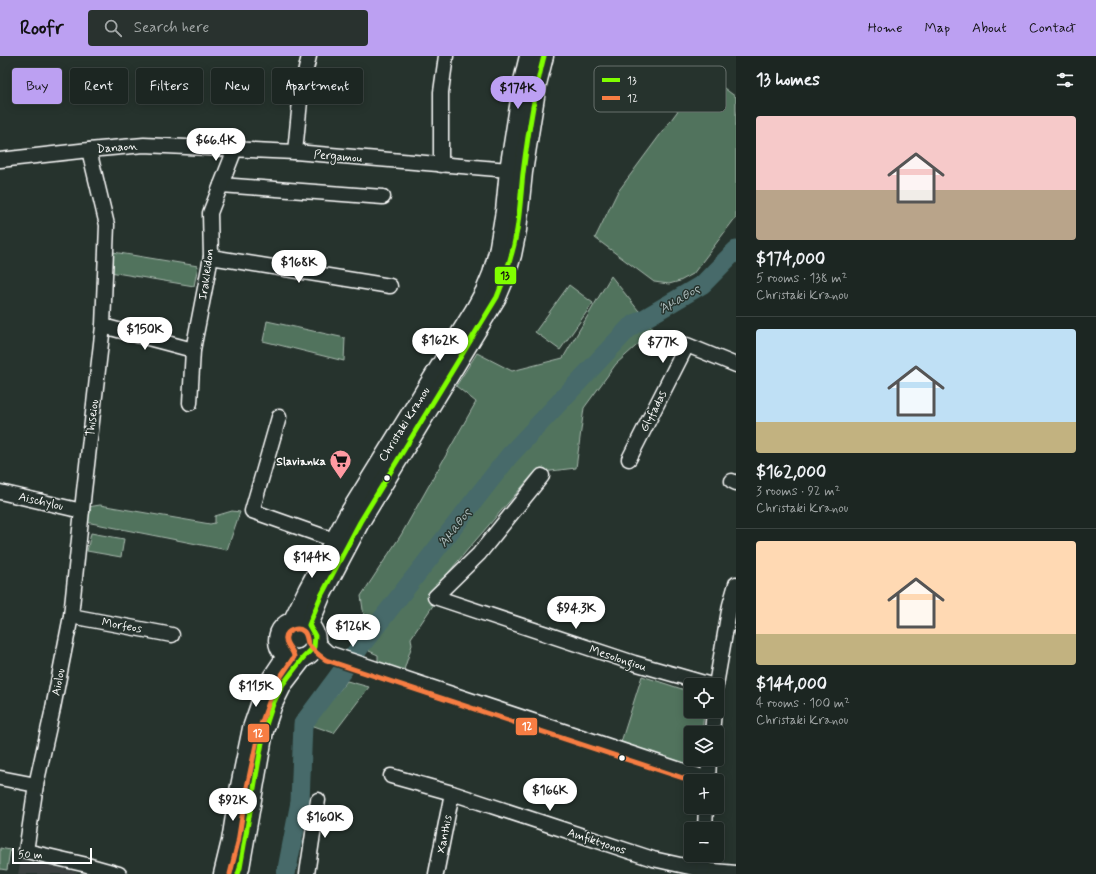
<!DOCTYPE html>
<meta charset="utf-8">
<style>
:root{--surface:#1c2622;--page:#29322f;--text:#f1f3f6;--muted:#a0a5a5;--line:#3a4340;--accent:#bca0f2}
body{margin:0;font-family:Mynerve,sans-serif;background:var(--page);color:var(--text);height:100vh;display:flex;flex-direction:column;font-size:15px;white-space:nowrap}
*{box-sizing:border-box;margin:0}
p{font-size:13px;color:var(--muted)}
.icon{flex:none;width:22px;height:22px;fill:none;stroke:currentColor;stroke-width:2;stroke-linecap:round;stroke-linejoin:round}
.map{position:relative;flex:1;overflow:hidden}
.drawer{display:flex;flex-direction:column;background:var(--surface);width:360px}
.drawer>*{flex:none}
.guide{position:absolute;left:12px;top:12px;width:380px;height:36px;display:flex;gap:8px}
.fabs{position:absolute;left:684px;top:622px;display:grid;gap:8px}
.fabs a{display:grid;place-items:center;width:40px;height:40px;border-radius:4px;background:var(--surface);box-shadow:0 2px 10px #0003,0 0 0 1px var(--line);font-size:20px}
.scale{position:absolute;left:12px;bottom:10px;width:80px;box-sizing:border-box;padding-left:4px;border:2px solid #fff;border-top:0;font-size:11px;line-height:14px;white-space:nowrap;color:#fff;-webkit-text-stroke:3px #26332d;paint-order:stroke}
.price{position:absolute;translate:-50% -34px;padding:0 9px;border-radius:14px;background:#fff;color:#222;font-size:13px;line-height:26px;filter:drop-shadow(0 1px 2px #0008)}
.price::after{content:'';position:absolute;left:50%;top:24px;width:12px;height:9px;margin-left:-6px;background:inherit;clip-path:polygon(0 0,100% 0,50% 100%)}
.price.on{background:var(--accent);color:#111}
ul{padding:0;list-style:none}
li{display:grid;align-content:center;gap:8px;height:212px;padding:0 20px}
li+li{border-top:1px solid var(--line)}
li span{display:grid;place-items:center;height:124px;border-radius:4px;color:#555}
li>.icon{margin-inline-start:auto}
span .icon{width:72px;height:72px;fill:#fffc;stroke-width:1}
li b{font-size:17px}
h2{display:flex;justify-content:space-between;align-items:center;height:48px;padding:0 20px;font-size:17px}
.tag{padding:0 14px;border-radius:4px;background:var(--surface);box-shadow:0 2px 10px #0003,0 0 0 1px var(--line);font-size:14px;line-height:36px}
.tag.on{background:var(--accent);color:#111}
header{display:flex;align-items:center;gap:24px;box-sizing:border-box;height:56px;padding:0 20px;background:var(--accent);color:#111}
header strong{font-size:19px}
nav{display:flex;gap:22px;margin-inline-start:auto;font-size:14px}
.search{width:280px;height:36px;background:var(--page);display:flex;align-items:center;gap:10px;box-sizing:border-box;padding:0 14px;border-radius:4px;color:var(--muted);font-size:15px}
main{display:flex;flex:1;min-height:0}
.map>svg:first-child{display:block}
.built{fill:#3a413f}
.green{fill:#51735d;stroke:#a8b9ae}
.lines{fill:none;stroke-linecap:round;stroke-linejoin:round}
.river{stroke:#466b6a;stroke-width:19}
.minor-casing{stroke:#fff;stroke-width:17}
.major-casing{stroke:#fff;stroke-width:21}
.minor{stroke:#26332d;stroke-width:14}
.major{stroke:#26332d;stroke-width:18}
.bus-1-casing{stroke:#26332d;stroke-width:8}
.bus-2-casing{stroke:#26332d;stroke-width:8}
.bus-1{stroke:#80ff00;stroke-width:5}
.bus-2{stroke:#f77d43;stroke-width:5}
.bus-dot{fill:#fff;stroke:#26332d;stroke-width:1.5}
.labels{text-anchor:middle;stroke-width:3;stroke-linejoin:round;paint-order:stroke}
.street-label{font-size:12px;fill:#fff;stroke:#26332d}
.poi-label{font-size:12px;font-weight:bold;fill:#fff;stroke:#26332d;text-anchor:end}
.water-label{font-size:13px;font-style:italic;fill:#acbcbc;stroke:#26332d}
.key{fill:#26332d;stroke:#67706c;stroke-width:1}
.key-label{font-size:11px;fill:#fff}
.line-badge{stroke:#26332d;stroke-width:1.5}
.badge-label{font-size:11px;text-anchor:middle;font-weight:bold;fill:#fff}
.pale-badge-label{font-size:11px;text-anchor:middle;font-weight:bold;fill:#111}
</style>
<header>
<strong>Roofr</strong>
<div class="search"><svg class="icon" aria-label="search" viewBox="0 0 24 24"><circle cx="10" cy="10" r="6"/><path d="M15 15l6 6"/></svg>Search here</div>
<nav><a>Home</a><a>Map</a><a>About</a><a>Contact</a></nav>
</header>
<main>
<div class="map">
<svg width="736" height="818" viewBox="0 0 736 818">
<rect width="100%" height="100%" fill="#26332d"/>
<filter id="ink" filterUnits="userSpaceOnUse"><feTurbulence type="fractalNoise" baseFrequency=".025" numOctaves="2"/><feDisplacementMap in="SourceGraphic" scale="8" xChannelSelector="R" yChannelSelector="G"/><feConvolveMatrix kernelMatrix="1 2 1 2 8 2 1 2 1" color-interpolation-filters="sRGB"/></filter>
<g filter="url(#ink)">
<path class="built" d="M21,803L77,816L76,818H18Z"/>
<g class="green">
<path d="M705,18L736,41V161L693,218L680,225L669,228L654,226L595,182L617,137Z"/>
<path d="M113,196L198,210L194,230L110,216Z"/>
<path d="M611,220L654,274L616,308L584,352L576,412L534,417L469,492L428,541L434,548L411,582L412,589L403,617L378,609V599L369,595L361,540L401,479L476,346L456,330L477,297L512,315L563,302Z"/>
<path d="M569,229L593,247L560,294L535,276Z"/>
<path d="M267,265L345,282L344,305L263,285Z"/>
<path d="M100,449L210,468L215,467V460L232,455L240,456L227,494L86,466L88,451Z"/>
<path d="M91,477L124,483L121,501L87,495Z"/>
<path d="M642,620L691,636V655H704L702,677H691V703H700V707L687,711L621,686Z"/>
<path d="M347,625L369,631L334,677L311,669Z"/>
<path d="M0,792L10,794L7,814L0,813Z"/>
</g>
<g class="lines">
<path class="river" d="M286,818L300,746L303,668L360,591L509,400L630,271L703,228L736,194"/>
<defs>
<g id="minor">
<path d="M89,94L107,169L103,270L84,435L71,560L52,657L36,729L26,795L87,809L119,818"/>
<path d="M295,96L301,35L309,0"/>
<path d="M0,104L89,94L144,89L295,96L509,114"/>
<path d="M441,109V36L446,0"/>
<path d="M221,129L383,141"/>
<path d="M211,201L390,230"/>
<path d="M103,270L193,294"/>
<path d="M190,347L193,294L211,201L210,157L235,93"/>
<path d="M279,361L252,455L334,484"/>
<path d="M629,403L687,289L736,309"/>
<path d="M542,420L479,498L435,541L634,607L711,629"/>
<path d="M732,425L736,427"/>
<path d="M0,436L82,455"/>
<path d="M71,560L172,579"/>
<path d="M315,585L328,597L708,723"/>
<path d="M716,629L730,549L736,528"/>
<path d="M712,677L714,655"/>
<path d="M391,720L452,737L653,803L703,814L736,817"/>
<path d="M0,722L36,729"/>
<path d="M708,725L709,703"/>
<path d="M705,773L706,751"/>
<path d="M703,814L704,799"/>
<path d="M307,818L318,744"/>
<path d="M436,818L452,737"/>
</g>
<g id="major">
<circle cx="297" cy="584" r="19"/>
<path d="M292,566L308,533L348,459L474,255L485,235L492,218L498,196L505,155L509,114L523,25L529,0"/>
<path d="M309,569L321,540L360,466L497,241L505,222L512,199L517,174L523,116L537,28L544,0"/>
<path d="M223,818L231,785L239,735L252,672L261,646L269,626L287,599"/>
<path d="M238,818L240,812L264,675L273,648L283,628L303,602"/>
</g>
</defs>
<use href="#minor" class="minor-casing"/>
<use href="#major" class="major-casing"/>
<use href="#minor" class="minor"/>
<use href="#major" class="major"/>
<defs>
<path id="bus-1" d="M238,818L240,812L264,675L273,648L283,628L303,602L314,591L315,580L309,569L321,540L360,466L497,241C506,219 513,197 517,174C520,155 521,136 523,117C528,78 534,38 544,0"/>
<path id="bus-2" d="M230,818L238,786L246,736L259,674L275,629L294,601C294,593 284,589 286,581C287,574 298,571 303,575C308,578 306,585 309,589C313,594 320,600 326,604L692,725"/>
</defs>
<use href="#bus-1" class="bus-1-casing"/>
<use href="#bus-2" class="bus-2-casing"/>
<use href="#bus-1" class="bus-1"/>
<use href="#bus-2" class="bus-2"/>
</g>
</g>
<defs>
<symbol id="supermarket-pin" viewBox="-11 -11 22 30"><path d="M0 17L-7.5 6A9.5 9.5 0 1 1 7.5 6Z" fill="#ff9aa2" stroke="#26332d"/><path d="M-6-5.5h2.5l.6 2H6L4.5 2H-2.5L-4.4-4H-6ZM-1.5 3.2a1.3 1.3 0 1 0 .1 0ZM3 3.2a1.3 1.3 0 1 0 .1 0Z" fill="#111"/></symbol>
</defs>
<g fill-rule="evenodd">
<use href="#supermarket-pin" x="328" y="392" width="25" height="34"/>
</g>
<g class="bus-dot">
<circle cx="387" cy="422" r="3.5"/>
<circle cx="622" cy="702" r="3.5"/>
</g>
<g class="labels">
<g class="street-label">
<text transform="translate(117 91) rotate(-5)" y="4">Danaon</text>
<text transform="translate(338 100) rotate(5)" y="4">Pergamou</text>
<text transform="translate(206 218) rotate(-82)" y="4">Irakleidon</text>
<text transform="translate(653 355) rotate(-63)" y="4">Glyfadas</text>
<text transform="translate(92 362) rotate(-83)" y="4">Thiseiou</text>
<text transform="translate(404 368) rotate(-58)" y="4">Christaki Kranou</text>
<text transform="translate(41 445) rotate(13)" y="4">Aischylou</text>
<text transform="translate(122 569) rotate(10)" y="4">Morfeos</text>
<text transform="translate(618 602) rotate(18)" y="4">Mesolongiou</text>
<text transform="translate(58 626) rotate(-79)" y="4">Aiolou</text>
<text transform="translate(444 778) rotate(-79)" y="4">Xanthis</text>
<text transform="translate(597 785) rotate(18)" y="4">Amfiktyonos</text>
</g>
<g class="poi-label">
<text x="326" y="409">Slavianka</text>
</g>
<g class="water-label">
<text transform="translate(679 242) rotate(-31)" y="5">Άμαθος</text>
<text transform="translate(454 471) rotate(-53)" y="5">Άμαθος</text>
</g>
</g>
<rect x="594" y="10" width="132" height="46" rx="6" class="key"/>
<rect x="602" y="22" width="18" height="4" fill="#80ff00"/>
<rect x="602" y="40" width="18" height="4" fill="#f77d43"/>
<g class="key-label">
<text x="627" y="28">13</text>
<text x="627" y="46">12</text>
</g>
<g class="line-badge">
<rect x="494" y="210" width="23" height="19" rx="4" fill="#80ff00"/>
<rect x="515" y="661" width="23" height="19" rx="4" fill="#f77d43"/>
<rect x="247" y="667" width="23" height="20" rx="4" fill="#f77d43"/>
</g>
<g class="badge-label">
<text x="527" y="674">12</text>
<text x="258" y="681">12</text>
</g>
<g class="pale-badge-label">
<text x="505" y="223">13</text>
</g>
</svg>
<div class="fabs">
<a><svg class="icon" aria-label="locate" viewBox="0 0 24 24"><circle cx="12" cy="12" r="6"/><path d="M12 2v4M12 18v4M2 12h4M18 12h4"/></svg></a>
<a><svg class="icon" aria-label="layers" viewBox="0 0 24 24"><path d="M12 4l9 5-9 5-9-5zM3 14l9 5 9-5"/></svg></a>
<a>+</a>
<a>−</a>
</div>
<div class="scale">50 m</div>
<b class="price on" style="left:518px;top:54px">$174K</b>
<b class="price" style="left:216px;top:106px">$66.4K</b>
<b class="price" style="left:299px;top:228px">$168K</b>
<b class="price" style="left:145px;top:295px">$150K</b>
<b class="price" style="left:440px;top:306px">$162K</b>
<b class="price" style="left:663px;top:308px">$77K</b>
<b class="price" style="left:312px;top:523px">$144K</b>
<b class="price" style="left:576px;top:574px">$94.3K</b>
<b class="price" style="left:353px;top:592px">$126K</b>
<b class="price" style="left:256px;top:652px">$115K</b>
<b class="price" style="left:550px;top:756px">$166K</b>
<b class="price" style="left:233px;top:766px">$92K</b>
<b class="price" style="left:325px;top:783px">$160K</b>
<div class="guide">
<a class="tag on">Buy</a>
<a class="tag">Rent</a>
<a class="tag">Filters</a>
<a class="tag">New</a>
<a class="tag">Apartment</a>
</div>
</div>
<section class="drawer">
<h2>13 homes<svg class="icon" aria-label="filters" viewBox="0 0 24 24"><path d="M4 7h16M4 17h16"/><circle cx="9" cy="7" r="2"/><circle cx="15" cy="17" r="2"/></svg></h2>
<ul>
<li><span style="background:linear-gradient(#f6c9c9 60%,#b9a48a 0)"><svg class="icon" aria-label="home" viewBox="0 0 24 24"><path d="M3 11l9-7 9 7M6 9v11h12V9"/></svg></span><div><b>$174,000</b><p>5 rooms · 138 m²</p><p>Christaki Kranou</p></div></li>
<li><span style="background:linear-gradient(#bfe0f5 75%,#c2b280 0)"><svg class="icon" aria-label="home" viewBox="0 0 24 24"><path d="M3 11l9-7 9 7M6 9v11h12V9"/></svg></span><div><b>$162,000</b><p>3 rooms · 92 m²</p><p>Christaki Kranou</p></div></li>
<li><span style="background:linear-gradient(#ffd9b3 75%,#c2b280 0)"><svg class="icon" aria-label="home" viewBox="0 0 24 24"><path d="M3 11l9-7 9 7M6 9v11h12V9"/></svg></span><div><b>$144,000</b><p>4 rooms · 100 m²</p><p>Christaki Kranou</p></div></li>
</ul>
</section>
</main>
